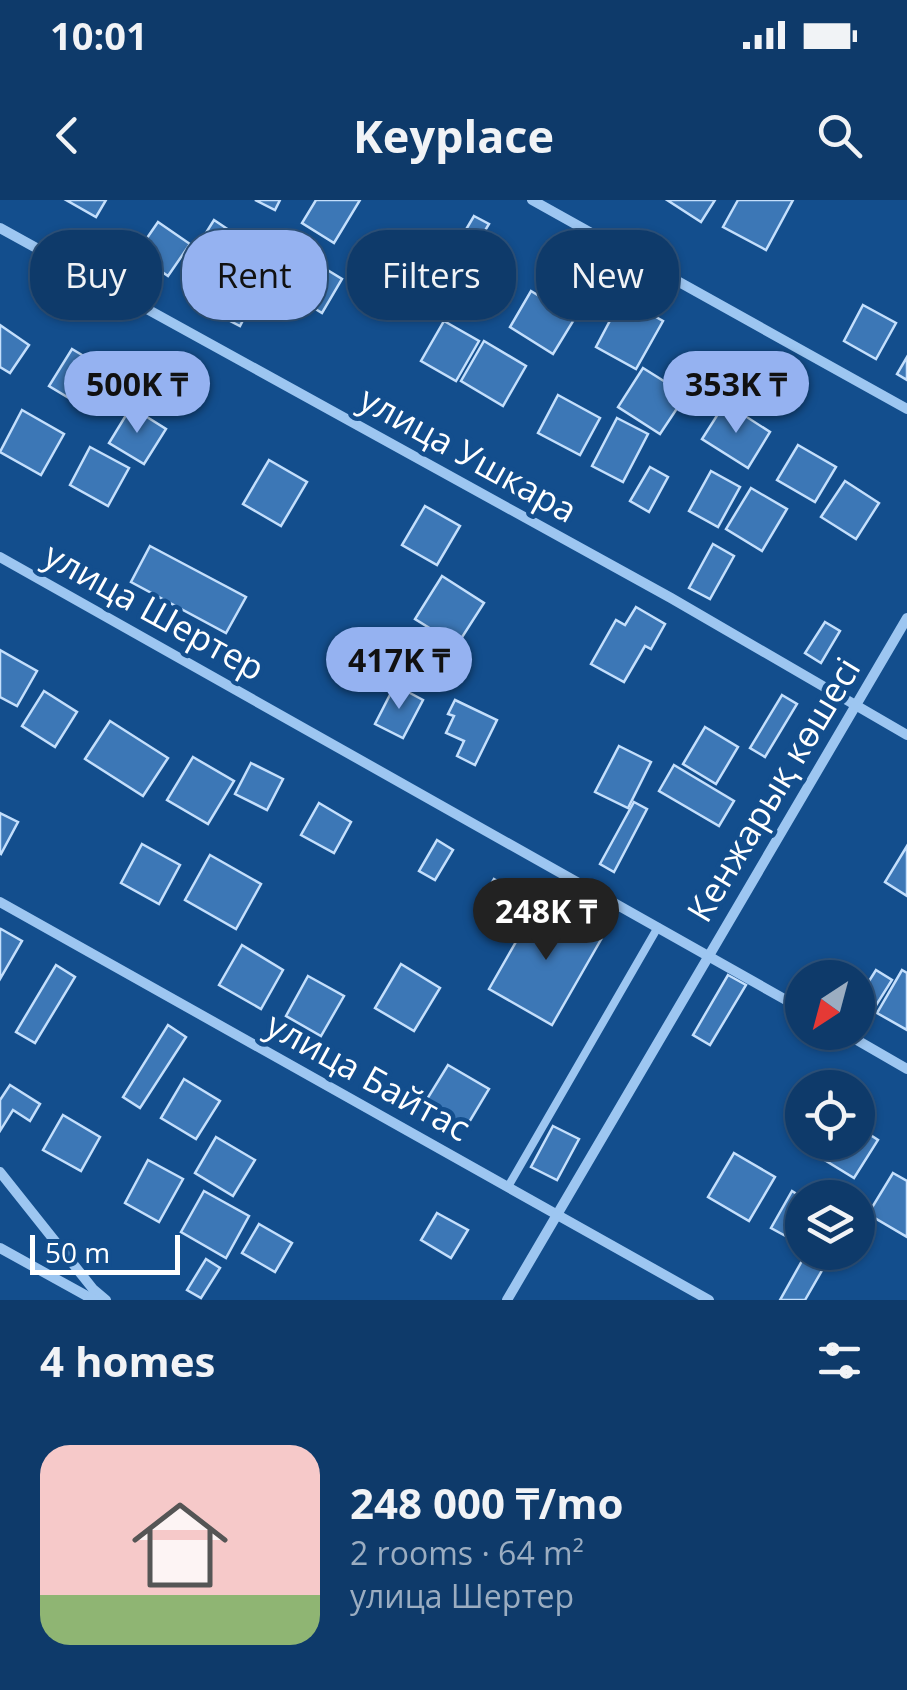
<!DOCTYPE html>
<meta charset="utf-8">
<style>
:root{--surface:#0e3a6a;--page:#1c4572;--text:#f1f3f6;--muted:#9badc1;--line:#2e547e;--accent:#95b2f1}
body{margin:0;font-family:"Open Sans",sans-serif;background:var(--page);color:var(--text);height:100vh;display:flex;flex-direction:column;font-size:38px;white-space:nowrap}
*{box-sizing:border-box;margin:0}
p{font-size:32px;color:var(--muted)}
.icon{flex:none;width:55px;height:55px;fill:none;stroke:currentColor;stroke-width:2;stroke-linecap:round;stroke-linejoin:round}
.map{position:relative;height:1100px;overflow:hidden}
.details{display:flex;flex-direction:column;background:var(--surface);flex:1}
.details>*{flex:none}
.top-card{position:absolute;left:30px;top:30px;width:848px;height:90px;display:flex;gap:20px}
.needle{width:65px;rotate:216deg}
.fabs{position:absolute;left:785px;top:760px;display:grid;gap:20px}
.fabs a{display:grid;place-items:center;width:90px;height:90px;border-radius:50%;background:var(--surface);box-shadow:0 2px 8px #0004,0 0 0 2px var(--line);font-size:50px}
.scale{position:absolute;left:30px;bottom:25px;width:150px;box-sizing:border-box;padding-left:10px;border:5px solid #fff;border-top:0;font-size:28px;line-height:35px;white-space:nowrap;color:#fff;-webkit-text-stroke:8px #134e8d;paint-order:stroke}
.price{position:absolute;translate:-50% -85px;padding:0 22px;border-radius:35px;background:var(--accent);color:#111;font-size:32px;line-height:65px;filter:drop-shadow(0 2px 5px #0008)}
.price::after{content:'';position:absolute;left:50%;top:60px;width:30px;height:22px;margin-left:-15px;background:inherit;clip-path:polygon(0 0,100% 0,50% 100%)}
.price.active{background:#222;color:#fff}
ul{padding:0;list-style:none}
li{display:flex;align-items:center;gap:30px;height:250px;padding:0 40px}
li+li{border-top:2px solid var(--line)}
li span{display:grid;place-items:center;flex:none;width:280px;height:200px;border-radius:30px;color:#555}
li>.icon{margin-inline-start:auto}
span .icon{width:120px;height:120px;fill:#fffc;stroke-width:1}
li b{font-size:42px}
h2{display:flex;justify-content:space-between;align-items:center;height:120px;padding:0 40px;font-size:42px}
.tag{padding:0 35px;border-radius:40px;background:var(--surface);box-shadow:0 2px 8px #0004,0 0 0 2px var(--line);font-size:35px;line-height:90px}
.tag.active{background:var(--accent);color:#111}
.status{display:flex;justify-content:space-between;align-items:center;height:70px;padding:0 50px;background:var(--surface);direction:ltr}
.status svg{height:28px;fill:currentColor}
header{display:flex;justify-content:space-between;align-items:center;height:130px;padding:0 40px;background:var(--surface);font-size:45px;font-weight:700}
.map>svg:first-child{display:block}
.building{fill:#3c77b6;stroke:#c4dffc;stroke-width:2.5}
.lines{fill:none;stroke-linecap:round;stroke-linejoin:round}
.lane{stroke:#9dc6f1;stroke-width:8}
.street{stroke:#9dc6f1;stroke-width:10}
.labels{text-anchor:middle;stroke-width:9;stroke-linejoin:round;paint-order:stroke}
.street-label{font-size:35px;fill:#fff;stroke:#134e8d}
</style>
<div class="status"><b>10:01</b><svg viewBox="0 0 49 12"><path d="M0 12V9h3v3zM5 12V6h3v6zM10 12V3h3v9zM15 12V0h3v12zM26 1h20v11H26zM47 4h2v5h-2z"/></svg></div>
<header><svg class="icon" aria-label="back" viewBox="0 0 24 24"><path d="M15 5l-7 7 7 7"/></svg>Keyplace<svg class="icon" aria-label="search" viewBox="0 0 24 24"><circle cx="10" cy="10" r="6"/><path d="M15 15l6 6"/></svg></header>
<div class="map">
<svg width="907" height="1100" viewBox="0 0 907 1100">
<rect width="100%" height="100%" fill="#134e8d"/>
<g class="building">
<path d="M66,0H106L96,17Z"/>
<path d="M255,0H280L275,10Z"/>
<path d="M316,0H360L334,43L302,23Z"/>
<path d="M667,0H715L701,22Z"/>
<path d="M738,0H793L766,50L723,27Z"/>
<path d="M474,16L489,24L472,52L458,43Z"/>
<path d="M214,20L229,30L208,62L194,52Z"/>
<path d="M158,22L190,44L168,76L136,54Z"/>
<path d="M381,38L414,58L398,85L364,65Z"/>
<path d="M311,60L342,79L322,113L291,94Z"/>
<path d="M222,65L261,85L240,126L201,106Z"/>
<path d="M531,91L575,118L553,154L510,127Z"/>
<path d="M622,98L663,121L636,169L596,147Z"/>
<path d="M863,105L896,123L876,159L844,141Z"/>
<path d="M444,121L479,141L456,181L421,161Z"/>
<path d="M0,125L29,145L10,173L0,167Z"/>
<path d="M484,141L526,166L503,206L461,181Z"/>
<path d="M72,149L117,176L94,213L49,186Z"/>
<path d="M907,157V180L897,174Z"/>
<path d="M643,168L686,195L660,234L618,207Z"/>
<path d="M558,195L600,218L580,255L538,233Z"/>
<path d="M725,203L770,232L748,268L702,239Z"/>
<path d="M131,207L166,229L144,264L109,243Z"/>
<path d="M22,210L64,234L41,275L0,252Z"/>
<path d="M617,218L648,234L623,282L592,266Z"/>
<path d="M798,245L836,267L815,302L777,280Z"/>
<path d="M90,247L129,268L108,306L70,285Z"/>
<path d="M269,260L307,282L281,326L243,304Z"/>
<path d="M650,267L668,277L649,312L630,301Z"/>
<path d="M711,271L740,287L718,327L689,311Z"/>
<path d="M845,281L879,303L856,339L821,317Z"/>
<path d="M751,288L787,309L762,351L726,329Z"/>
<path d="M425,306L460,326L437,365L402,345Z"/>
<path d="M713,344L734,356L710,399L689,388Z"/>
<path d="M150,346L246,397L226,433L131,382Z"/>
<path d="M442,376L484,403L457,445L415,419Z"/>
<path d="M636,407L665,424L651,449L645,446L624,482L591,464L616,420L625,425Z"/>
<path d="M825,422L840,431L821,463L805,453Z"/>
<path d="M0,450L37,471L17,506L0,497Z"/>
<path d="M395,485L423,500L403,538L375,524Z"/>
<path d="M44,491L77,512L55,547L22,526Z"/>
<path d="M782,495L797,504L765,557L750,548Z"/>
<path d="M455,500L497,520L475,565L457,556L464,541L446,533L454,516L448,514Z"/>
<path d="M110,521L168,558L143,596L85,559Z"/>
<path d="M705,527L738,547L716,584L683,564Z"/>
<path d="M619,546L651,562L628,608L595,592Z"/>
<path d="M193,557L234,581L208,624L167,600Z"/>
<path d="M251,563L283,579L267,610L235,594Z"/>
<path d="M674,565L734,601L719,626L659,591Z"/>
<path d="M634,602L647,609L614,672L600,664Z"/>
<path d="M319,603L351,622L334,653L301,635Z"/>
<path d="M0,613L18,622L1,654L0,653Z"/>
<path d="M437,640L453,650L435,680L419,671Z"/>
<path d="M142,644L180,665L159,704L121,683Z"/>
<path d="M907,646V696L885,682Z"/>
<path d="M210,655L261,684L236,729L185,700Z"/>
<path d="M494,679L524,696L512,716L482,699Z"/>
<path d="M540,700L603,736L552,825L489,789Z"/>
<path d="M1,729L22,741L0,779V731Z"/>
<path d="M242,745L283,770L261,809L219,785Z"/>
<path d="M401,764L440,788L414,831L375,808Z"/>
<path d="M56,765L75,777L35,843L16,832Z"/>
<path d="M876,770L892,780L875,807L859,797Z"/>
<path d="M902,770L907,773V830L877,813Z"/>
<path d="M728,775L746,785L710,845L693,835Z"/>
<path d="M308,776L344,796L321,836L286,816Z"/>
<path d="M168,825L186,837L140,908L123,897Z"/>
<path d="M448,865L489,889L465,929L424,904Z"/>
<path d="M184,879L220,901L196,939L161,918Z"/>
<path d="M10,885L40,904L30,921L13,910L0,931V900Z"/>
<path d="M63,915L100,937L81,971L43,950Z"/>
<path d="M553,926L579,939L557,980L531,967Z"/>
<path d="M858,927L878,940L854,978L823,959L833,942H858Z"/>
<path d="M216,937L255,960L233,996L195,973Z"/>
<path d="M734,953L775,977L749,1021L708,997Z"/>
<path d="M148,960L183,979L159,1022L125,1003Z"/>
<path d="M893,973L907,981V1037L868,1014Z"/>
<path d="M204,991L249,1016L226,1058L181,1032Z"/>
<path d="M792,991L803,998L802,1045L771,1028Z"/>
<path d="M437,1013L468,1030L451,1058L421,1040Z"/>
<path d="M259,1024L292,1043L275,1072L242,1053Z"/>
<path d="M807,1052H815L828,1060L805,1100H780Z"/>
<path d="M206,1059L220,1068L201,1098L187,1090Z"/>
</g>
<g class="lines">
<path class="lane" d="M509,985L658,727"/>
<g class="street">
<path d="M532,0L907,209"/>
<path d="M0,28L671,398L907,535"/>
<path d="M0,357L802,809"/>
<path d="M0,702L709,1100"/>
<path d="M843,832L907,869"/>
<path d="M0,972L93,1089L106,1100"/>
<path d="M0,1048L94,1100"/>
<path d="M507,1100L907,418"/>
</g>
</g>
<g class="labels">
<g class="street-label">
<text transform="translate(468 255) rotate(29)" y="12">улица Ушкара</text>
<text transform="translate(154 412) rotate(29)" y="12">улица Шертер</text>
<text transform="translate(774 590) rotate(-59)" y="12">Кенжарық көшесі</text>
<text transform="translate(368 877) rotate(29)" y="12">улица Байтас</text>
</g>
</g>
</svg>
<div class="fabs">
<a><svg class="needle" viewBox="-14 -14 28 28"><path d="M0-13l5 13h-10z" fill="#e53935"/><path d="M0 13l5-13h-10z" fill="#9badc1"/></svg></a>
<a><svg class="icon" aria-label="locate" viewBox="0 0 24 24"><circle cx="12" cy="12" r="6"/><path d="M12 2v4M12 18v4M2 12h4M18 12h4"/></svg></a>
<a><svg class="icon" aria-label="layers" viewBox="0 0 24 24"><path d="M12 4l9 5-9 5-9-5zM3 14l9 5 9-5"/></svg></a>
</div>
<div class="scale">50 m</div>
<b class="price" style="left:137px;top:236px">500K ₸</b>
<b class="price" style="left:736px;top:236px">353K ₸</b>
<b class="price" style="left:399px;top:512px">417K ₸</b>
<b class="price active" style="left:546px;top:763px">248K ₸</b>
<div class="top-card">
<a class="tag">Buy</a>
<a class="tag active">Rent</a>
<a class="tag">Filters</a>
<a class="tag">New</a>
</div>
</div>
<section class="details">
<h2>4 homes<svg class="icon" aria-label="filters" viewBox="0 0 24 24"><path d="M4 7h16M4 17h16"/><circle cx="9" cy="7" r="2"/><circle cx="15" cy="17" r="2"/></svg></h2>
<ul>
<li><span style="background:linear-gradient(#f6c9c9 75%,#8fb573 0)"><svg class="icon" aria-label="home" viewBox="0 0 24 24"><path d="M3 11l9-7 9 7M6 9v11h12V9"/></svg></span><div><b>248 000 ₸/mo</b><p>2 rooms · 64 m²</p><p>улица Шертер</p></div></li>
</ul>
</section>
